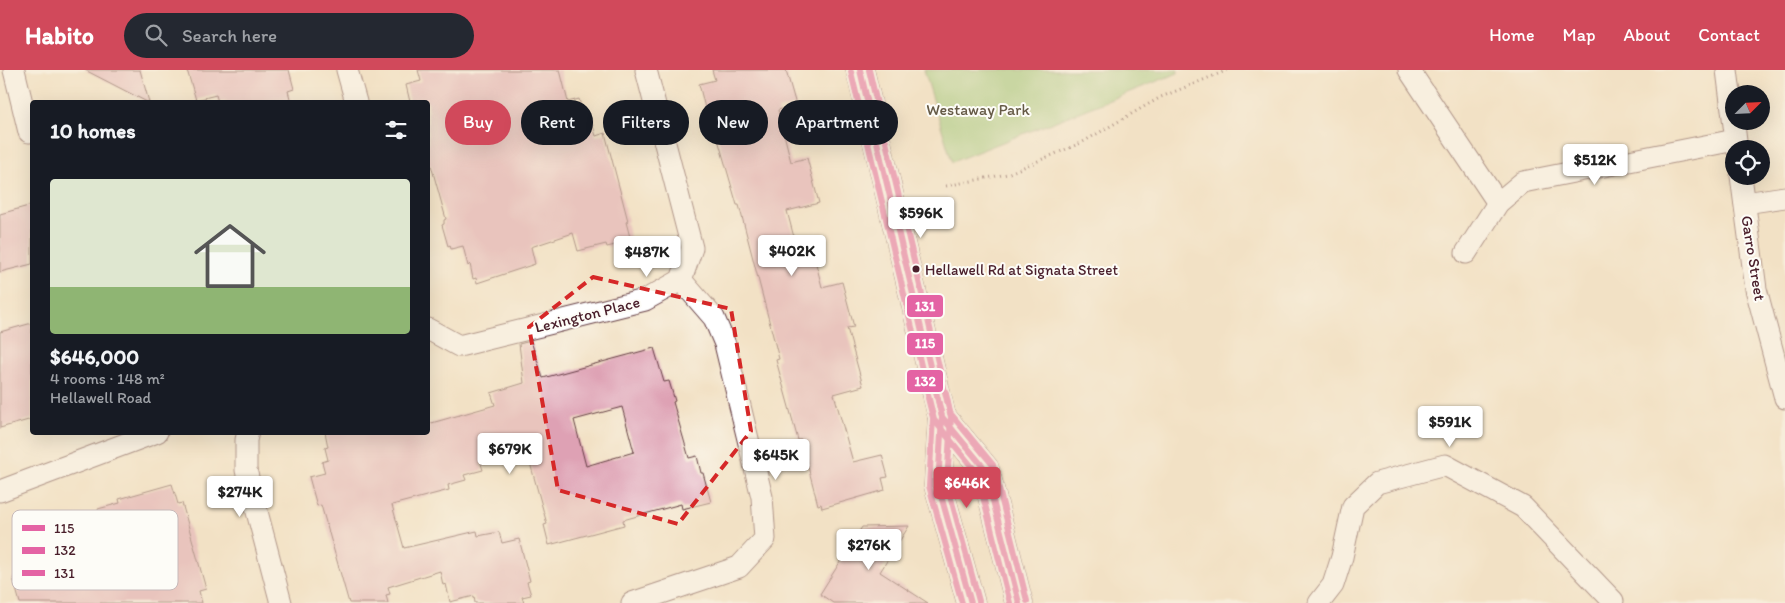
<!DOCTYPE html>
<meta charset="utf-8">
<style>
:root{--surface:#171b24;--page:#242831;--text:#f1f3f6;--muted:#9ea1a6;--line:#363941;--accent:#d1495b}
body{margin:0;font-family:Itim,sans-serif;background:var(--page);color:var(--text);height:100vh;display:flex;flex-direction:column;font-size:19px;white-space:nowrap}
*{box-sizing:border-box;margin:0}
p{font-size:16px;color:var(--muted)}
.icon{flex:none;width:28px;height:28px;fill:none;stroke:currentColor;stroke-width:2;stroke-linecap:round;stroke-linejoin:round}
.map{position:relative;flex:1;overflow:hidden}
.sheet{position:absolute;left:30px;top:30px;width:400px;height:335px;display:flex;flex-direction:column;background:var(--surface);border-radius:5px;box-shadow:0 5px 20px #0002}
.sheet>*{flex:none}
.hud{position:absolute;left:445px;top:30px;width:475px;height:45px;display:flex;gap:10px}
.needle{width:32px;rotate:66deg}
.buttons{position:absolute;left:1725px;top:15px;display:grid;gap:10px}
.buttons a{display:grid;place-items:center;width:45px;height:45px;border-radius:50%;background:var(--surface);box-shadow:0 5px 20px #0002;font-size:25px}
.price{position:absolute;translate:-50% -42px;padding:0 11px;border-radius:5px;background:#fff;color:#222;font-size:16px;line-height:32px;filter:drop-shadow(0 1px 2px #0008)}
.price::after{content:'';position:absolute;left:50%;top:30px;width:15px;height:11px;margin-left:-8px;background:inherit;clip-path:polygon(0 0,100% 0,50% 100%)}
.price.current{background:var(--accent);color:#fff}
ul{padding:0;list-style:none}
li{display:grid;align-content:center;gap:10px;height:265px;padding:0 20px}
li+li{border-top:1px solid var(--line)}
li span{display:grid;place-items:center;height:155px;border-radius:5px;color:#555}
li>.icon{margin-inline-start:auto}
span .icon{width:90px;height:90px;fill:#fffc;stroke-width:1}
li b{font-size:21px}
h2{display:flex;justify-content:space-between;align-items:center;height:60px;padding:0 20px;font-size:21px}
.pill{padding:0 18px;border-radius:22px;background:var(--surface);box-shadow:0 5px 20px #0002;font-size:18px;line-height:45px}
.pill.current{background:var(--accent);color:#fff}
header{display:flex;align-items:center;gap:30px;box-sizing:border-box;height:70px;padding:0 25px;background:var(--accent);color:#fff}
header strong{font-size:24px}
nav{display:flex;gap:28px;margin-inline-start:auto;font-size:18px}
.search{width:350px;height:45px;background:var(--page);display:flex;align-items:center;gap:12px;box-sizing:border-box;padding:0 18px;border-radius:28px;color:var(--muted);font-size:19px}
.map>svg:first-child{display:block}
.green{fill:#98c878;stroke:#717452}
.building{fill:#dea1b4;fill-rule:evenodd}
.lines{fill:none;stroke-linecap:round;stroke-linejoin:round}
.street-casing{stroke:#633c42;stroke-width:23}
.secondary-casing{stroke:#633c42;stroke-width:29}
.path{stroke:#633c42;stroke-width:3;stroke-dasharray:1 4;stroke-linecap:butt}
.street{stroke:#fff;stroke-width:21}
.secondary{stroke:#fff;stroke-width:28}
.bus-1-casing{stroke:#fdfcf7;stroke-width:10}
.bus-2-casing{stroke:#fdfcf7;stroke-width:10}
.bus-3-casing{stroke:#fdfcf7;stroke-width:10}
.bus-1{stroke:#e463a4;stroke-width:6}
.bus-2{stroke:#e463a4;stroke-width:6}
.bus-3{stroke:#e463a4;stroke-width:6}
.marked{fill:none;stroke:#d62828;stroke-width:4;stroke-dasharray:10 6;stroke-linejoin:round}
.bus-dot{fill:#4a1f2b;stroke:#fdfcf7;stroke-width:2}
.labels{text-anchor:middle;stroke-width:4;stroke-linejoin:round;paint-order:stroke}
.bus-label{font-size:15px;fill:#4a1f2b;stroke:#fdfcf7;text-anchor:start}
.park-label{font-size:16px;fill:#655a46;stroke:#fdfcf7}
.street-label{font-size:16px;fill:#4a1f2b;stroke:#fdfcf7}
.key{fill:#fdfcf7;stroke:#c7baba;stroke-width:1}
.key-label{font-size:14px;fill:#4a1f2b}
.line-badge{stroke:#fdfcf7;stroke-width:2}
.badge-label{font-size:14px;text-anchor:middle;font-weight:bold;fill:#fff}
</style>
<header>
<strong>Habito</strong>
<div class="search"><svg class="icon" aria-label="search" viewBox="0 0 24 24"><circle cx="10" cy="10" r="6"/><path d="M15 15l6 6"/></svg>Search here</div>
<nav><a>Home</a><a>Map</a><a>About</a><a>Contact</a></nav>
</header>
<div class="map">
<svg width="1785" height="533" viewBox="0 0 1785 533">
<rect width="100%" height="100%" fill="#fdfcf7"/>
<filter id="ink" filterUnits="userSpaceOnUse"><feTurbulence type="fractalNoise" baseFrequency=".02" numOctaves="2"/><feDisplacementMap in="SourceGraphic" scale="10" xChannelSelector="R" yChannelSelector="G"/><feConvolveMatrix kernelMatrix="1 2 1 2 8 2 1 2 1" color-interpolation-filters="sRGB"/></filter>
<filter id="wash" filterUnits="userSpaceOnUse"><feTurbulence type="fractalNoise" baseFrequency=".0096" numOctaves="4" result="noise"/><feDisplacementMap in="SourceGraphic" scale="20" xChannelSelector="R" yChannelSelector="G"/><feGaussianBlur stdDeviation="1.12" result="paint"/><feColorMatrix in="noise" values="0 0 0 0 0 0 0 0 0 0 0 0 0 0 0 0 0 1.4 0 .05"/><feComposite in="paint" operator="in"/></filter>
<g filter="url(#wash)">
<rect width="100%" height="100%" fill="#f2e1c5"/>
<path class="green" d="M924,0H1178V3L952,92Z"/>
<g id="blocks">
<g class="building">
<path d="M85,0H140L149,32H147Z"/>
<path d="M187,0H289L294,19L288,21L291,32H218L216,25L196,30Z"/>
<path d="M418,0H560L568,32L579,29L584,48L590,46L596,66L605,63L628,151L626,152L631,171L607,177L606,174L578,181L573,163L531,177L535,194L477,213L476,208L473,209L470,194L468,196L463,176L451,179L450,175L448,176L442,155L444,154V150L446,149L431,95L428,96V32H410L406,15L421,11Z"/>
<path d="M712,0H786L796,35L778,40L791,92L807,88L819,133L787,141L800,190L814,186L822,217L842,212L854,257L847,258L863,316L834,324L853,392L882,385L888,407L882,408L885,420L822,438L821,434L818,435L801,370H798L776,290L779,289L739,135H737L711,45L707,46L699,14L715,10Z"/>
<path d="M32,135V194L0,202V144Z"/>
<path d="M32,253V349L0,358V262Z"/>
<path d="M531,271L543,308L654,278L664,312L669,311L675,331L673,332L689,388L697,386L701,403H703L711,432L682,439L681,434L623,450L624,455L549,475L544,455L547,454L527,382L481,394L483,400L464,405L466,410L448,415L449,420L392,435L404,478L477,461L478,466L499,462L502,473L519,469L530,511L527,512L531,525L522,527L524,533H475L474,526L450,532L446,514L443,515L440,501L388,517L390,524L386,525L388,533H349L321,435L317,436L309,407L325,403L322,392L328,390L325,378L328,377L325,362H428V354L495,335L491,323L524,313L519,274ZM622,337L634,382L586,396L574,350Z"/>
<path d="M172,414L178,434L182,433L206,519L199,521L202,533H20L13,508L22,506L16,483L24,481L20,466L100,446L98,439L120,433L119,429Z"/>
<path d="M909,456L880,502L928,533H833L820,524L862,457Z"/>
</g>
</g>
</g>
<g filter="url(#ink)">
<use href="#blocks" fill-opacity="0" stroke="#633c42" stroke-width="1"/>
<g class="lines">
<defs>
<g id="street">
<path d="M14,0L29,62"/>
<path d="M347,0L356,32"/>
<path d="M1409,0L1498,133"/>
<path d="M1727,0L1737,79"/>
<path d="M1741,106L1756,219L1785,328"/>
<path d="M1745,133L1785,127"/>
<path d="M1466,183L1498,133L1523,112L1735,70"/>
<path d="M428,259L459,276L645,230L681,210L692,178L646,0"/>
<path d="M248,362L246,370V400L281,533"/>
<path d="M0,421L157,362"/>
<path d="M632,533L739,497L765,469L762,427L725,274L714,248L681,210"/>
<path d="M1319,533L1333,515L1342,487L1353,436L1377,413L1445,395L1523,437L1613,531"/>
</g>
<g id="secondary">
<path d="M860,0L942,347L938,415L971,533"/>
<path d="M942,347L985,399L1019,533"/>
</g>
</defs>
<use href="#street" class="street-casing"/>
<use href="#secondary" class="secondary-casing"/>
<path class="path" d="M946,116L1007,104L1081,73L1161,27L1228,0"/>
<use href="#street" class="street"/>
<use href="#secondary" class="secondary"/>
<defs>
<g id="bus-1">
<path d="M860,0L942,347L985,399L1019,533"/>
<path d="M937,326L942,347L938,415L971,533"/>
</g>
<g id="bus-2">
<path d="M851,2L934,350L977,403L1010,533"/>
<path d="M928,328L933,348L929,416L962,533"/>
</g>
<g id="bus-3">
<path d="M869,0L950,343L993,395L1027,531"/>
<path d="M946,324L951,347L947,414L979,531"/>
</g>
</defs>
<use href="#bus-1" class="bus-1-casing"/>
<use href="#bus-2" class="bus-2-casing"/>
<use href="#bus-3" class="bus-3-casing"/>
<use href="#bus-1" class="bus-1"/>
<use href="#bus-2" class="bus-2"/>
<use href="#bus-3" class="bus-3"/>
</g>
</g>
<path d="M0 0H1785V533H0ZM593,207L731,239L751,361L678,454L558,420L529,257Z" fill="#f2e1c5" fill-opacity=".55" fill-rule="evenodd"/>
<path class="marked" d="M593,207L731,239L751,361L678,454L558,420L529,257Z"/>
<circle class="bus-dot" cx="916" cy="199" r="4.5"/>
<g class="labels">
<g class="bus-label">
<text x="925" y="205">Hellawell Rd at Signata Street</text>
</g>
<g class="park-label">
<text x="978" y="45">Westaway Park</text>
</g>
<g class="street-label">
<text transform="translate(1754 188) rotate(81)" y="6">Garro Street</text>
<text transform="translate(587 244) rotate(-14)" y="6">Lexington Place</text>
</g>
</g>
<rect x="12" y="440" width="166" height="80" rx="8" class="key"/>
<rect x="22" y="455" width="23" height="6" fill="#e463a4"/>
<rect x="22" y="477" width="23" height="7" fill="#e463a4"/>
<rect x="22" y="500" width="23" height="6" fill="#e463a4"/>
<g class="key-label">
<text x="54" y="463">115</text>
<text x="54" y="485">132</text>
<text x="54" y="508">131</text>
</g>
<g class="line-badge">
<rect x="906" y="224" width="38" height="24" rx="5" fill="#e463a4"/>
<rect x="906" y="262" width="38" height="24" rx="5" fill="#e463a4"/>
<rect x="906" y="299" width="38" height="24" rx="5" fill="#e463a4"/>
</g>
<g class="badge-label">
<text x="925" y="241">131</text>
<text x="925" y="278">115</text>
<text x="925" y="316">132</text>
</g>
</svg>
<div class="buttons">
<a><svg class="needle" viewBox="-14 -14 28 28"><path d="M0-13l5 13h-10z" fill="#e53935"/><path d="M0 13l5-13h-10z" fill="#9ea1a6"/></svg></a>
<a><svg class="icon" aria-label="locate" viewBox="0 0 24 24"><circle cx="12" cy="12" r="6"/><path d="M12 2v4M12 18v4M2 12h4M18 12h4"/></svg></a>
</div>
<b class="price" style="left:1595px;top:116px">$512K</b>
<b class="price" style="left:921px;top:169px">$596K</b>
<b class="price" style="left:792px;top:207px">$402K</b>
<b class="price" style="left:647px;top:208px">$487K</b>
<b class="price" style="left:1450px;top:378px">$591K</b>
<b class="price" style="left:510px;top:405px">$679K</b>
<b class="price" style="left:776px;top:411px">$645K</b>
<b class="price current" style="left:967px;top:439px">$646K</b>
<b class="price" style="left:240px;top:448px">$274K</b>
<b class="price" style="left:869px;top:501px">$276K</b>
<div class="hud">
<a class="pill current">Buy</a>
<a class="pill">Rent</a>
<a class="pill">Filters</a>
<a class="pill">New</a>
<a class="pill">Apartment</a>
</div>
<section class="sheet">
<h2>10 homes<svg class="icon" aria-label="filters" viewBox="0 0 24 24"><path d="M4 7h16M4 17h16"/><circle cx="9" cy="7" r="2"/><circle cx="15" cy="17" r="2"/></svg></h2>
<ul>
<li><span style="background:linear-gradient(#dfe7d0 70%,#8fb573 0)"><svg class="icon" aria-label="home" viewBox="0 0 24 24"><path d="M3 11l9-7 9 7M6 9v11h12V9"/></svg></span><div><b>$646,000</b><p>4 rooms · 148 m²</p><p>Hellawell Road</p></div></li>
</ul>
</section>
</div>
